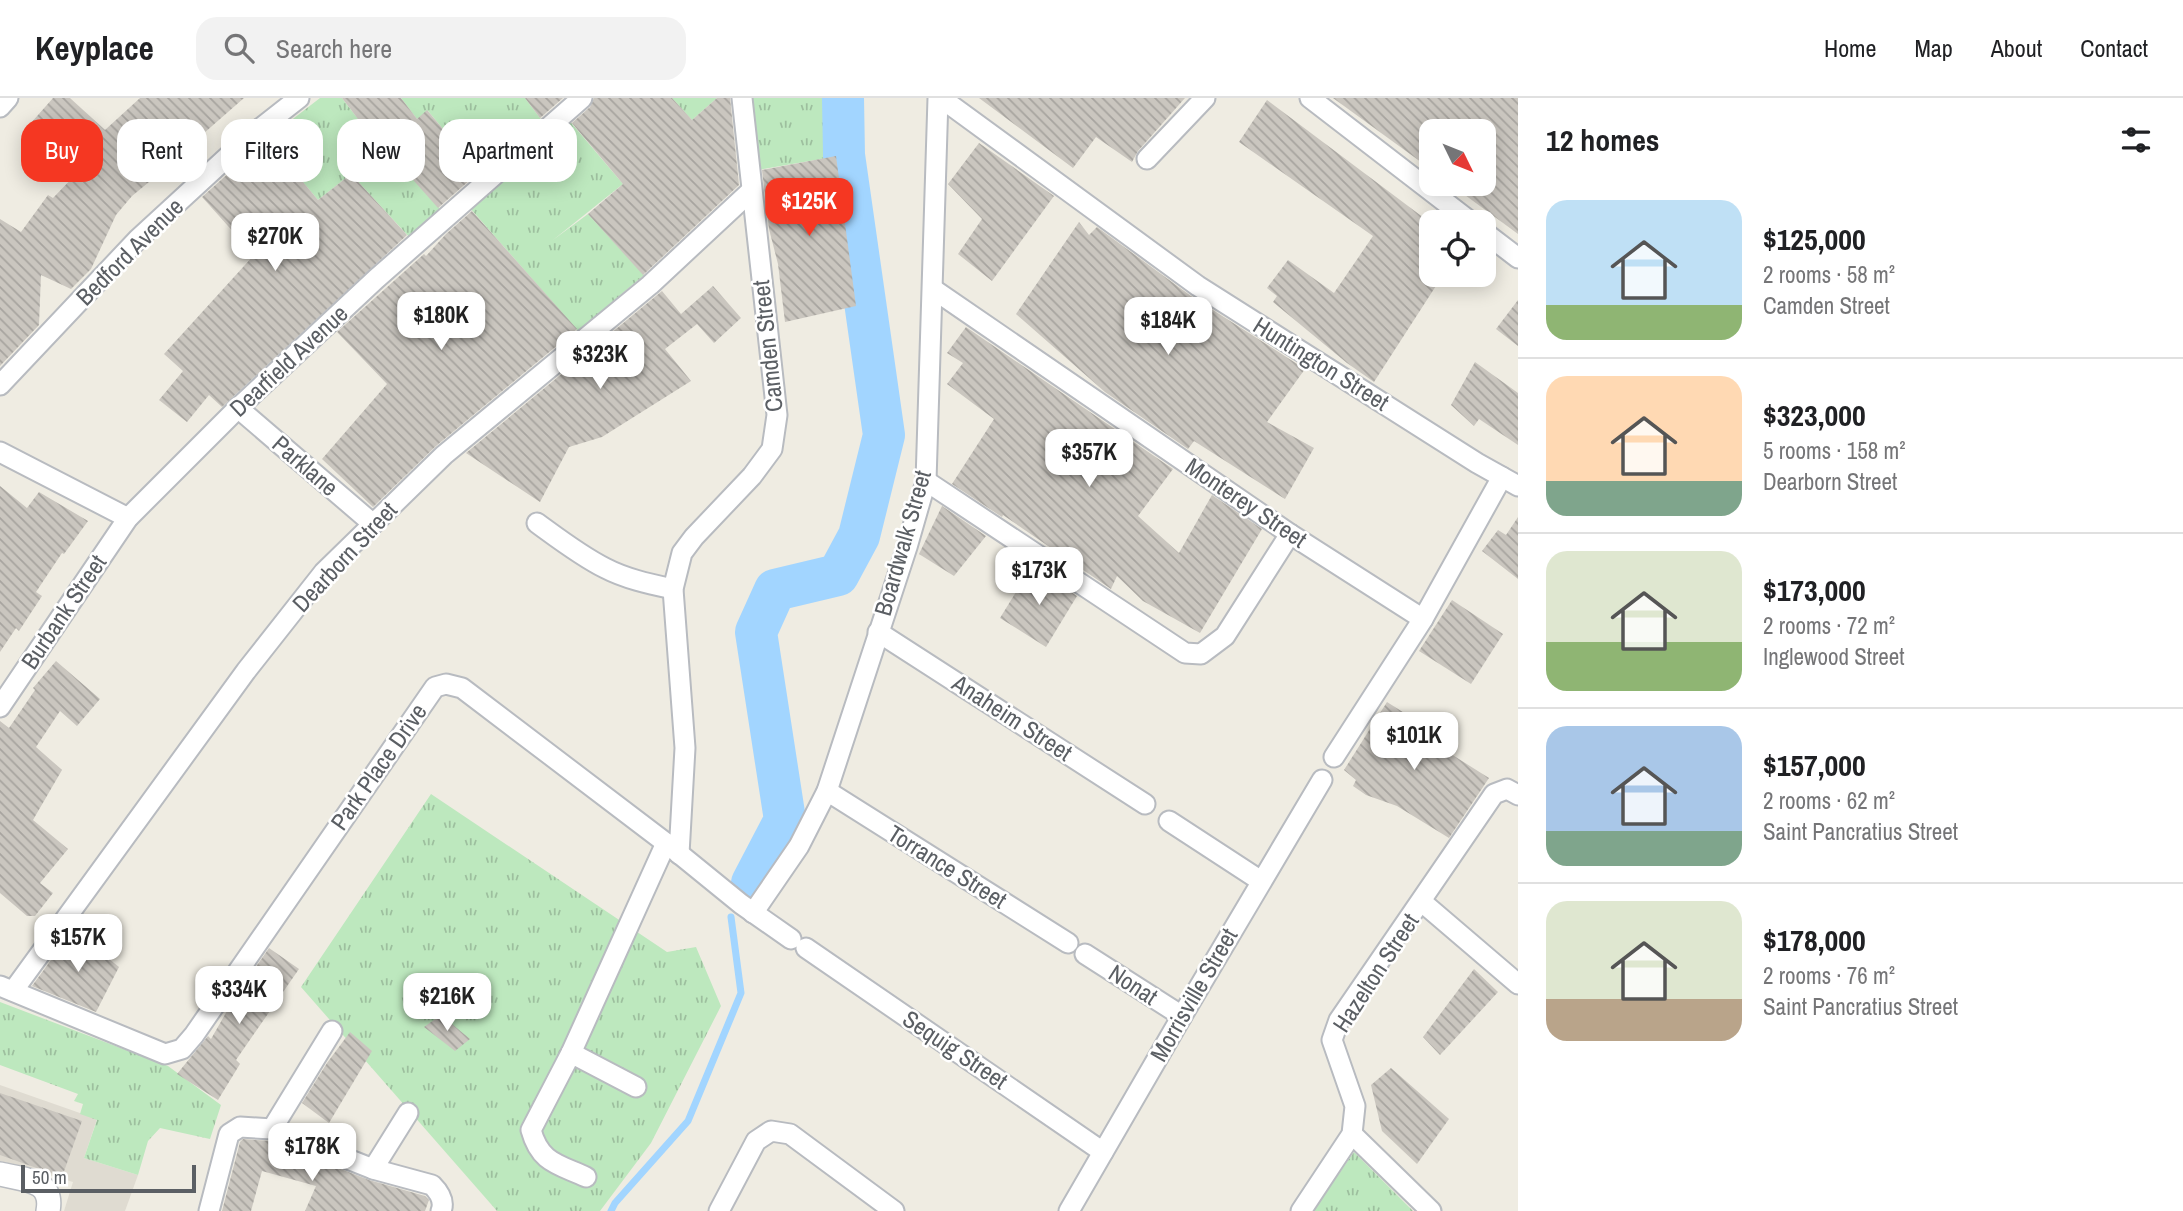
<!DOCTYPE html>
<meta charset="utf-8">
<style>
:root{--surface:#fff;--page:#f2f2f2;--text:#202124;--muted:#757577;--line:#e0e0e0;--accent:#f53722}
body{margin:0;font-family:"Archivo Narrow",sans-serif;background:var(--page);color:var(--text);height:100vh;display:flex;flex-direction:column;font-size:26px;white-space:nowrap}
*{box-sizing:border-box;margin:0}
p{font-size:23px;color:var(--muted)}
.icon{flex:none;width:38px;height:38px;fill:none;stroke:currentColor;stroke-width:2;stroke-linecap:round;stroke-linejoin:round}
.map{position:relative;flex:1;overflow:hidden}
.drawer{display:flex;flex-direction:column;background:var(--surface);width:665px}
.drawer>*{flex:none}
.banner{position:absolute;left:21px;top:21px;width:665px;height:63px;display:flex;gap:14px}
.needle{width:46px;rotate:133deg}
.fabs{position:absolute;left:1419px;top:21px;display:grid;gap:14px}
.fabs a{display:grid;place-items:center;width:77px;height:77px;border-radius:14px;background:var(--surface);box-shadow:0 4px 18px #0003;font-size:35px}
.scale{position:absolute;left:21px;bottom:18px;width:175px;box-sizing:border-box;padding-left:7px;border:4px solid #5b5f64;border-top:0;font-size:19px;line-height:24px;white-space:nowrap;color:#5b5f64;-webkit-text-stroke:5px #fff;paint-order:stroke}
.price{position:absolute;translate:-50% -60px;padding:0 16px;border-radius:14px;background:#fff;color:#222;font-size:23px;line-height:46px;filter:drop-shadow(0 2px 4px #0008)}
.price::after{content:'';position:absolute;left:50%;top:42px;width:21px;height:16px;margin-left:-10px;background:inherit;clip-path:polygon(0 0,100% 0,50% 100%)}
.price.selected{background:var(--accent);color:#fff}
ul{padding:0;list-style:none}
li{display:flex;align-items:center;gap:21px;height:175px;padding:0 28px}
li+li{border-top:2px solid var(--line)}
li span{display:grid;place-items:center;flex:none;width:196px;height:140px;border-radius:21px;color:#555}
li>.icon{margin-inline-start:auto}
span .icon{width:84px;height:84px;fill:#fffc;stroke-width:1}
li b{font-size:30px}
h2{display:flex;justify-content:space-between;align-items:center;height:84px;padding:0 28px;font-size:30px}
.chip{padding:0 24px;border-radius:21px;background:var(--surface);box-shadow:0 4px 18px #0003;font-size:24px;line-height:63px}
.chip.selected{background:var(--accent);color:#fff}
header{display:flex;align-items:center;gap:42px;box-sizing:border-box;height:98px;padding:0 35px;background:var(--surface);border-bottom:2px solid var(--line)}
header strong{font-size:33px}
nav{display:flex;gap:38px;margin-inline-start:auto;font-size:24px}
.search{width:490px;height:63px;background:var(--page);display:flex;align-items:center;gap:18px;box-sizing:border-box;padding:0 24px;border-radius:21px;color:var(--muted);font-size:26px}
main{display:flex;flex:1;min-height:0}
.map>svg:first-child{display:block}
.education{fill:#dfdbd1}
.grass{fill:url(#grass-tufts)}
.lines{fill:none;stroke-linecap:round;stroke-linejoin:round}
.stream{stroke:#a2d5ff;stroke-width:7}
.river{stroke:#a2d5ff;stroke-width:42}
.building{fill:url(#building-back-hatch)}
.minor-casing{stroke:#b8bbc0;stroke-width:23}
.tertiary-casing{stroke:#b8bbc0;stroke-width:26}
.minor{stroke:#fff;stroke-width:19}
.tertiary{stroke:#fff;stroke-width:23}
.labels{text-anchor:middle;stroke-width:5;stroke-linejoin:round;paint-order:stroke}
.street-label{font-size:24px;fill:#5b5f64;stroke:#fff}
</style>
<header>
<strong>Keyplace</strong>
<div class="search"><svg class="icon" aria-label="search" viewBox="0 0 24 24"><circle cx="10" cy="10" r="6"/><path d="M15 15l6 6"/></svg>Search here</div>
<nav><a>Home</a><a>Map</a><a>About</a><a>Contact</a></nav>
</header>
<main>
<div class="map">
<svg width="1518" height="1113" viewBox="0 0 1518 1113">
<defs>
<pattern id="grass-tufts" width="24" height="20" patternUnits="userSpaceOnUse" patternTransform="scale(1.75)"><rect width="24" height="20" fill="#bde8be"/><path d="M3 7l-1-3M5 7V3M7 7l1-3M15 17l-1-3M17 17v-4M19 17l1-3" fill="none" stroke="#9dbf9e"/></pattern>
<pattern id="building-back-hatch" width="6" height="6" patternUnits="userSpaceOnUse" patternTransform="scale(1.75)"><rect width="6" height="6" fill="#cac6bf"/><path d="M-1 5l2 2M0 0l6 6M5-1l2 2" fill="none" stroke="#a7a49f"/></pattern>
</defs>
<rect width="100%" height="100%" fill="#efece2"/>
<path class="education" d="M0,987L97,1021L84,1060L138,1077L125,1113H64L73,1084L0,1063Z"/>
<g class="grass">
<path d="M320,0H342L381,51L364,66L385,50L443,114L411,141L351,76L318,102L267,41Z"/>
<path d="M401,0H525L543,24L483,79L428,13L417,21Z"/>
<path d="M672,0H717L692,22Z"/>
<path d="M752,0H838L837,16L844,57L758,72Z"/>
<path d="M568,21L623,86L553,142L588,116L644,177L578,233L469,109Z"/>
<path d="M431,696L667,854L696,849L721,908L651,1045L600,1113H497L301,889Z"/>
<path d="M0,904L168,968L221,1007L210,1041L160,1030L148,1043L138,1077L84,1060L97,1022L80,1016L83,1006L74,1003L78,996L0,967Z"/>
<path d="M1354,1054L1413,1113H1313Z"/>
</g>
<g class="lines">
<path class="stream" d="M611,1113L615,1105L688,1023L741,895L731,819"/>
<path class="river" d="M752,785L785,722L756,534L775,492L838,477L859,438L884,337L844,57L843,0"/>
</g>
<g class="building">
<path d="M53,0H70L105,32L140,0H244L171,64L172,65L132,98L116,117L91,171L71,191L41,177L39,227L0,268V121L21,134L48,97L53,100L78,74L23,34Z"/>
<path d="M342,0H401L417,21L427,12L479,74L438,110L384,49L381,51Z"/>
<path d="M525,0H563L540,20Z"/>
<path d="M594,0H672L692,22L717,0H730L739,87L643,177L588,116L623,86L572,25L590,9Z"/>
<path d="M979,0H1185L1138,53L1132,64L1096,39L1073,70Z"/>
<path d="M1333,0H1518V136L1450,86H1484V33H1432V72Z"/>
<path d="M1267,2L1432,126V177H1443L1374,284L1347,265L1273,204L1277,198L1267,190L1288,162L1334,195L1373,138L1239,44Z"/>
<path d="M267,41L318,102L351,76L407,137L222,309L209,297L187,324L159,302L183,273L164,256L254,157L202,99Z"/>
<path d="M979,45L1054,98L992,183L958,156L982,121L948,86Z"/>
<path d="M836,58L856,208L785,224L778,166L769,131L762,72Z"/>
<path d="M472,113L577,231L436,348L373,409L322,361L387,286L337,234L424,156L426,158L446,136Z"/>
<path d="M1079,124L1089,137L1097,129L1191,198L1305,271L1267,324L1314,350L1285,401L1194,343L1188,351L1105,294L1016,216Z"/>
<path d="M713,188L741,220L714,245L697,226L665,251L691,283L602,339L569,349L540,404L466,355L662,193L681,216Z"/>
<path d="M1518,202V248L1496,231Z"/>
<path d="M966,229L1173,371L1138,418L1179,455L1212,397L1262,431L1200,535L1143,503L1117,478L1111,491L1003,417L1002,419L952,386L994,321L947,286L963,265L947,255Z"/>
<path d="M1475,264L1518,295V347L1479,321L1474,328L1451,307Z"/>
<path d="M0,388L27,410L39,394L88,423L64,456L62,455L36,494L42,498L19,533L16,530L0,554Z"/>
<path d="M942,408L986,438L954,478L919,456Z"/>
<path d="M1518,419V481L1482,453L1498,432L1506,437Z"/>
<path d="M1032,468L1077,498L1046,549L1000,520Z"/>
<path d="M1452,502L1503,536L1471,586L1419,553Z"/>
<path d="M56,563L100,601L77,628L60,613L36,649L62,672L33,722L68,751L40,785L53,795L35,818H27L0,795V623L9,630L35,592L33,590Z"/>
<path d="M1387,604L1439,637L1435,646L1489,680L1449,740L1397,708L1366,697L1353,688L1356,682L1344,672Z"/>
<path d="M73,832L119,869L96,914L32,888Z"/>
<path d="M269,850L299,871L236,962L240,966L218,1002L177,976L208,938L211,941L235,899Z"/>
<path d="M1474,871L1498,894L1440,957L1423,939Z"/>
<path d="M441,917L470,941L455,953L424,929Z"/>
<path d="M350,934L372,953L329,1025L302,1005L327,965Z"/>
<path d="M1391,970L1449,1021L1417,1066L1382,1033L1371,987Z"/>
<path d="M0,995L82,1023L62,1079L0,1057Z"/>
<path d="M243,1041L269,1043L270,1046L297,1054L369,1082L425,1098L429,1102L425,1113H305L316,1088L262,1073L251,1113H222L240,1044Z"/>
</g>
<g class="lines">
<defs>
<g id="minor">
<path d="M941,0L1198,188L1477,365L1518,388"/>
<path d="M1310,0L1471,124"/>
<path d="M0,9L8,0"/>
<path d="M1147,61L1205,0"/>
<path d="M1484,134L1518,160"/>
<path d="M933,191L1290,436L1423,521"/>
<path d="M0,287L138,141L248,40L299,0"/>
<path d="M238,310L372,425"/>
<path d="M0,354L128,420"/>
<path d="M926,383L1185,555L1201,556L1225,538L1290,436"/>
<path d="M537,425C559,441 581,458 605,470C626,481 650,486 673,491"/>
<path d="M878,534L1145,706"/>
<path d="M0,609L128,420L238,310L376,181L582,0"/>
<path d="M1334,659L1423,521L1502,379"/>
<path d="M827,693L1068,845"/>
<path d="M1169,723L1261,783"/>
<path d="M679,756L685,650L673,491L682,455L694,439L752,378L772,351L777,317L742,0"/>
<path d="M1422,804L1518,886"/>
<path d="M753,815L799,748L827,693L907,449L926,383L938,0"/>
<path d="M806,850L1103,1054"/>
<path d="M1085,856L1182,918"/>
<path d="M0,888L165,956L182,951L194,937L435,589L446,586L462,590L666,745L741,806L791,841"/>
<path d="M13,893L246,573L324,474L444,357L650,187L751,93"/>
<path d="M571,955L636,989"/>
<path d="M272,1031L332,933"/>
<path d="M1352,1036L1431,1113"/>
<path d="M373,1071L408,1015"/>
<path d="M586,1079C558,1066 540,1065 531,1032L571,955L666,745"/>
<path d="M209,1113L229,1036L240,1029L272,1031L373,1071L432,1087C439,1094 445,1103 441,1113"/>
<path d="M719,1113L756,1043L771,1033L790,1036L894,1113"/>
<path d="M1069,1113L1182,918L1322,682"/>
<path d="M1301,1113L1352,1036L1355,1008L1332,942L1339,922L1494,696L1507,691L1518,697"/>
</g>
<path id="tertiary" d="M0,1076C24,1082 54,1081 48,1113"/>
</defs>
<use href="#minor" class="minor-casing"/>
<use href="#tertiary" class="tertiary-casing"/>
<use href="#minor" class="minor"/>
<use href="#tertiary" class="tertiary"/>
</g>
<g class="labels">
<g class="street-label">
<text transform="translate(130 154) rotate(-45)" y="8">Bedford Avenue</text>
<text transform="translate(768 248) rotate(-96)" y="8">Camden Street</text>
<text transform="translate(289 263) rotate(-43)" y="8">Dearfield Avenue</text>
<text transform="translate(1321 266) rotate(32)" y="8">Huntington Street</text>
<text transform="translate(305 368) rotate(41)" y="8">Parklane</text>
<text transform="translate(1246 405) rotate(34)" y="8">Monterey Street</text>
<text transform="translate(903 445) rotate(-74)" y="8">Boardwalk Street</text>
<text transform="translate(345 459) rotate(-47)" y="8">Dearborn Street</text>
<text transform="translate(64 514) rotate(-56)" y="8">Burbank Street</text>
<text transform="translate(1012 620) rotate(33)" y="8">Anaheim Street</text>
<text transform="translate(379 669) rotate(-55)" y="8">Park Place Drive</text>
<text transform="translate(947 769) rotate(32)" y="8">Torrance Street</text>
<text transform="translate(1376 875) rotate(-57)" y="8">Hazelton Street</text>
<text transform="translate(1133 887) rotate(33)" y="8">Nonat</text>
<text transform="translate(1194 897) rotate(-60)" y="8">Morrisville Street</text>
<text transform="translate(955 952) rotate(34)" y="8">Sequig Street</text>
</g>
</g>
</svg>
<div class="fabs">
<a><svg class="needle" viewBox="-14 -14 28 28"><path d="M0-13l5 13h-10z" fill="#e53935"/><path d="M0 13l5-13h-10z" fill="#757577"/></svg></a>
<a><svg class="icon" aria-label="locate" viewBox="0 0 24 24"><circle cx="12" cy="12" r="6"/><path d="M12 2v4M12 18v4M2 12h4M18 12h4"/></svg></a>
</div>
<div class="scale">50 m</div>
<b class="price selected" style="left:809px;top:140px">$125K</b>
<b class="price" style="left:275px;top:175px">$270K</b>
<b class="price" style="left:441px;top:254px">$180K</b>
<b class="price" style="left:1168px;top:259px">$184K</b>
<b class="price" style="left:600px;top:293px">$323K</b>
<b class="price" style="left:1089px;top:391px">$357K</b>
<b class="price" style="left:1039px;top:509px">$173K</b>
<b class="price" style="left:1414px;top:674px">$101K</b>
<b class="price" style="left:78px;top:876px">$157K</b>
<b class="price" style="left:239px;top:928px">$334K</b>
<b class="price" style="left:447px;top:935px">$216K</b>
<b class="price" style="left:312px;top:1085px">$178K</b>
<div class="banner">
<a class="chip selected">Buy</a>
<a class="chip">Rent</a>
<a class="chip">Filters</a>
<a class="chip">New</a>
<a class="chip">Apartment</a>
</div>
</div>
<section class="drawer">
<h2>12 homes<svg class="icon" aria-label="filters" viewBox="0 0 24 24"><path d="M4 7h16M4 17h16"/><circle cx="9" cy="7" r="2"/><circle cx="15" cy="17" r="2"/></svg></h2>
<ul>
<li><span style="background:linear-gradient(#bfe0f5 75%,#8fb573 0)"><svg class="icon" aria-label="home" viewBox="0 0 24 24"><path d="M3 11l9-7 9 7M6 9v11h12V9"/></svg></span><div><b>$125,000</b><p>2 rooms · 58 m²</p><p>Camden Street</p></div></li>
<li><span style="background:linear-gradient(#ffd9b3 75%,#7fa58c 0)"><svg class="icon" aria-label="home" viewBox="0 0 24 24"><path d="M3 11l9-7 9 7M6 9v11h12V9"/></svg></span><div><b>$323,000</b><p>5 rooms · 158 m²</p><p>Dearborn Street</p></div></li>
<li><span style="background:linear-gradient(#dfe7d0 65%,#8fb573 0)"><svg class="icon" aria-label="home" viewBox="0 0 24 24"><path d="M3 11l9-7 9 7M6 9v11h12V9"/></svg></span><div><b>$173,000</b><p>2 rooms · 72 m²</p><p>Inglewood Street</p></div></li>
<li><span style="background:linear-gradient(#a9c7e8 75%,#7fa58c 0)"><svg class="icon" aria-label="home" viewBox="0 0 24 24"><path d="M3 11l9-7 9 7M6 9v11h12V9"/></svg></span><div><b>$157,000</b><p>2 rooms · 62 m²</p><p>Saint Pancratius Street</p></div></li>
<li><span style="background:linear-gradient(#dfe7d0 70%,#b9a48a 0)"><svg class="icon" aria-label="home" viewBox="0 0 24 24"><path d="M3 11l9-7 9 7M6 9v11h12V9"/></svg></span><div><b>$178,000</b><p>2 rooms · 76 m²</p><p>Saint Pancratius Street</p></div></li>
</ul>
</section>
</main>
